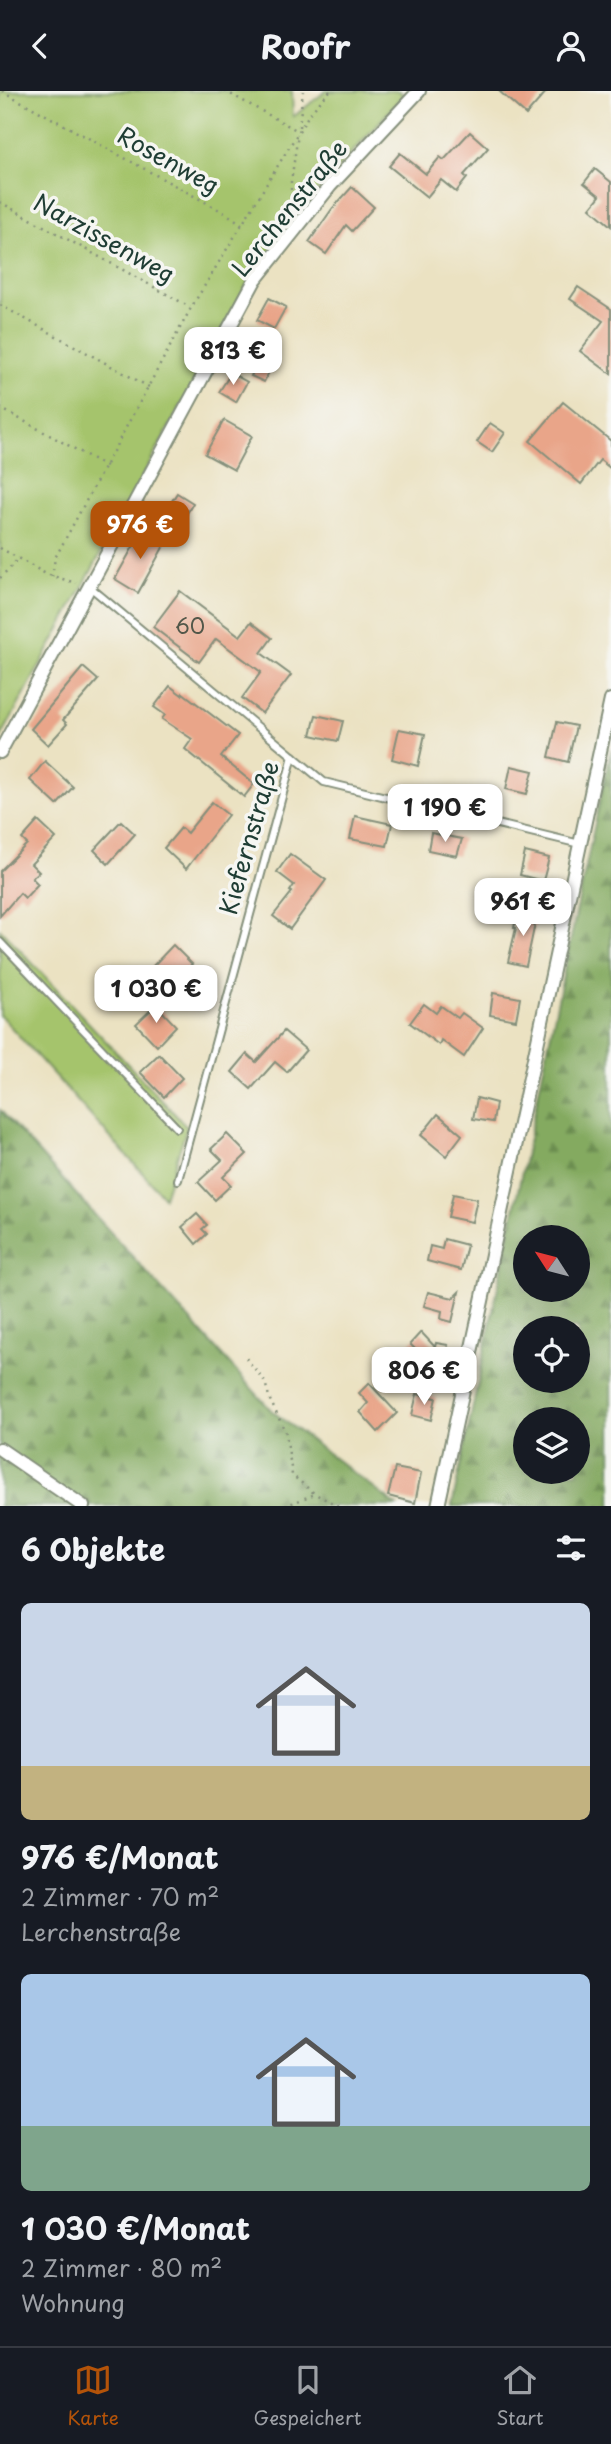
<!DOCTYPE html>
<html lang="de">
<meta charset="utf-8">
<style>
:root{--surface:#171b24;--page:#242831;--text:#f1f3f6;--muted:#9ea1a6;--line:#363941;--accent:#b45309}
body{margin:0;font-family:"Playpen Sans",sans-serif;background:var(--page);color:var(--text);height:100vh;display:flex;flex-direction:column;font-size:26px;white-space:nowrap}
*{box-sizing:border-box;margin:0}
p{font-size:23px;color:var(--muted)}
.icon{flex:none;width:38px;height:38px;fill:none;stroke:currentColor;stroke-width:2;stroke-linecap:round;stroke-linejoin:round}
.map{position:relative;height:1415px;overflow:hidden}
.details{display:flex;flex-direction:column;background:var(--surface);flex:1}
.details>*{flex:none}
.needle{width:46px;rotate:306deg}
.buttons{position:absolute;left:513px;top:1134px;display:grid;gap:14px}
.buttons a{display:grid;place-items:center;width:77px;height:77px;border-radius:50%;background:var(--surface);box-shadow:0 7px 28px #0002;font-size:35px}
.price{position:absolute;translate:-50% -60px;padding:0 16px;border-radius:14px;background:#fff;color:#222;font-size:23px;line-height:46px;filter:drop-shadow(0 2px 4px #0008)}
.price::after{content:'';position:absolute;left:50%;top:42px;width:21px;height:16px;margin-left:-10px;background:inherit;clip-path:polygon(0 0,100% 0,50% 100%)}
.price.selected{background:var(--accent);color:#fff}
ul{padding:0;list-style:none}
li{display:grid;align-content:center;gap:14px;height:371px;padding:0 21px}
li span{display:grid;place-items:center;height:217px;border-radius:10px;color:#555}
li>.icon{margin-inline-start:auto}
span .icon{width:126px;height:126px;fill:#fffc;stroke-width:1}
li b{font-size:30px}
h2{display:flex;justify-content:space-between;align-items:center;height:84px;padding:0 21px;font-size:30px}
header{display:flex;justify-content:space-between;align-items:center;height:91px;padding:0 21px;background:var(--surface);font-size:32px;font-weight:700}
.dock{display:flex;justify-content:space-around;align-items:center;height:98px;border-top:2px solid var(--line);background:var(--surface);font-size:19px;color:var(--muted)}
.dock a{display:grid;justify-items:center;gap:4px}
.dock .selected{color:var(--accent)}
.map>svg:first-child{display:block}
.green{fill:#a5c46c;stroke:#628050;stroke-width:2}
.forest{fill:url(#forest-firs);stroke:#52744a;stroke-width:2;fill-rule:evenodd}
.building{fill:#e9a589}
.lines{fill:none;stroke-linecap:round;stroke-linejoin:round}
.service-casing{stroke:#85907b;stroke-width:10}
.minor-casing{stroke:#85907b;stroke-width:16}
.path{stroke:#85907b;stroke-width:2.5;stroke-dasharray:2 5;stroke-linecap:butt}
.service{stroke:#fff;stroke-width:6}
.minor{stroke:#fff;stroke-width:12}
.labels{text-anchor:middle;stroke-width:7;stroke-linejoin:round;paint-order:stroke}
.number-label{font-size:21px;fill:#525749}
.street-label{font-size:24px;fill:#1f3d34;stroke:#f6f6f2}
</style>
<header><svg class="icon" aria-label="back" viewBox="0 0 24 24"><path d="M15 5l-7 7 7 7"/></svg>Roofr<svg class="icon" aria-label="person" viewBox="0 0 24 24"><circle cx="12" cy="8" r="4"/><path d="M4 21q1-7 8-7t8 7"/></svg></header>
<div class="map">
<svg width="611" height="1415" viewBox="0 0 611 1415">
<defs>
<pattern id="forest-firs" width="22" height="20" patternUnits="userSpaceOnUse" patternTransform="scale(1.75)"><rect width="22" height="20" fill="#84aa60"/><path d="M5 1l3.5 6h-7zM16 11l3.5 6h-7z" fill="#6b8c50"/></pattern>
</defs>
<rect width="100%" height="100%" fill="#f6f6f2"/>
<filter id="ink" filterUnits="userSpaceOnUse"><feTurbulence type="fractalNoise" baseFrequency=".0143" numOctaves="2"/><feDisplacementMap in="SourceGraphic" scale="14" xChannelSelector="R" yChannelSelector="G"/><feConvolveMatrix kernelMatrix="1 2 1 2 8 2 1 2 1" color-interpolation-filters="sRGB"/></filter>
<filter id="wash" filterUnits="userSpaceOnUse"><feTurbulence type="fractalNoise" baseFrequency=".00686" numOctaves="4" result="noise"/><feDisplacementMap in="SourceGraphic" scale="28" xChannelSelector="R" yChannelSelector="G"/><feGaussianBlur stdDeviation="1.57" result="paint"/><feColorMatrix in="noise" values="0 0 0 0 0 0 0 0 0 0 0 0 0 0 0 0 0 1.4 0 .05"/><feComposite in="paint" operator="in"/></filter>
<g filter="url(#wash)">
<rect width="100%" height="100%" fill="#ebe2c2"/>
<g class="green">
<path d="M0,0H292L293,26L326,0H399L404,4L298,121L252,184L0,648Z"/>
<path d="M0,838L187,1036L164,1106L0,924Z"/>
</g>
<g class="forest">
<path d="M611,658V1415H452L591,751ZM578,1146V1199H525V1146ZM578,1237V1290H525V1237ZM578,1328V1381H525V1328Z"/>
<path d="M0,1019L272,1320L397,1415H0Z"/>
</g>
<g id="blocks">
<g class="building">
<path d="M499,0H547L526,24Z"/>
<path d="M470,41L488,57L464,84L467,87L456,101L441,89L427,106L389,75L400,62L426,83L440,66L444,69Z"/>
<path d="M595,78L611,91V135L590,117L600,105L584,92Z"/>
<path d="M352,96L374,116L352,140L346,134L326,163L309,151L332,118Z"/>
<path d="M578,196L611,218V283L580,260L603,230L570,208Z"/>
<path d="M269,207L286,216L274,238L257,229Z"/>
<path d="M259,268L272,275L264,291L251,285Z"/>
<path d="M231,282L247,291L236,311L219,301Z"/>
<path d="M563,311L611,350V378L600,369L581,393L530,350Z"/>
<path d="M224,329L252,345L234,379L205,363Z"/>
<path d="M490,332L505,342L492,361L477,351Z"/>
<path d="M177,402L193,412L182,431L165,421Z"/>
<path d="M143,438L166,451L138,502L115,488Z"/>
<path d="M180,500L240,545L251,531L272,547L261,562L291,584L262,622L242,607L261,581L216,548L199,571L153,536Z"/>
<path d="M83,576L98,589L63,629L67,633L48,654L31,638Z"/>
<path d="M170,595L182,604L183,602L238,644L221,666L254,693L244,706L185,658L192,648L162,628L165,624L154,616Z"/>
<path d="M316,624L343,630L338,650L311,644Z"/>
<path d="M557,631L576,635L568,671L549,666Z"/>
<path d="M399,638L425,643L418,675L392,668Z"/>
<path d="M45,670L73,696L57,714L30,689Z"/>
<path d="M511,675L533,680L527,703L506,698Z"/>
<path d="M212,711L228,724L186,778L164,757L181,737L187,742Z"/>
<path d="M355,725L392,733L387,755L350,748Z"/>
<path d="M38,730L56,747L31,773L39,781L32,787L38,793L25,807L20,802L0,825V780L27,753L22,748Z"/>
<path d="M121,730L135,743L108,773L94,759Z"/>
<path d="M431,742L462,748L457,765L428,759Z"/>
<path d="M525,761L549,767L543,790L520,784Z"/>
<path d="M290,763L326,789L290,838L273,825L292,801L290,800L294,794L277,781Z"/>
<path d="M518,819L537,823L526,875L508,871L516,837H514Z"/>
<path d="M173,854L192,873L171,895L152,876Z"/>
<path d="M493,902L520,907L516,929L490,924Z"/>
<path d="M424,913L436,922L441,915L458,927L462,922L483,937L464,966L441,949L439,954L410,932Z"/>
<path d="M156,914L176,935L157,955L136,933Z"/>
<path d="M284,940L306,959L287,981L275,971L251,998L232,981L247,963L256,971Z"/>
<path d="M159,963L182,987L164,1006L140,981Z"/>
<path d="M477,1007L496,1012L493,1031L473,1028Z"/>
<path d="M438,1023L462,1044L446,1065L421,1044Z"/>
<path d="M227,1043L247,1063L223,1086L231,1094L215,1109L198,1091L222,1069L211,1058Z"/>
<path d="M453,1103L477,1108L472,1131L448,1126Z"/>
<path d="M197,1123L207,1134L202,1138L207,1143L196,1153L182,1136Z"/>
<path d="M444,1148L467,1154L461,1179L427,1170L430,1155L442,1158Z"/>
<path d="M428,1201L453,1207L459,1201L452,1231L441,1228L442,1220L424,1215Z"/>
<path d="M421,1241L435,1256L436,1252L448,1254L439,1291L428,1289L430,1279L426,1278L428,1271L410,1253Z"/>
<path d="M369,1292L397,1322L378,1341L360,1321L368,1312L359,1302Z"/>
<path d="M417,1303L436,1307L431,1329L412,1324Z"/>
<path d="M395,1377L421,1382L415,1412L388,1405Z"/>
</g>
</g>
</g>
<g filter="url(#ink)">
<use href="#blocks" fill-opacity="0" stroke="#85907b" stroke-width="2"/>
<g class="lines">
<defs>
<g id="service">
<path d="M90,496L324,691L580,753"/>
<path d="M0,851L177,1037"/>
<path d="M178,1089L293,665"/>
</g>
<g id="minor">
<path d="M0,661L255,189L330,95L419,0"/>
<path d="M0,1358L83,1415"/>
<path d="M438,1415L611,609"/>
</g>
</defs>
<use href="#service" class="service-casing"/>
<use href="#minor" class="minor-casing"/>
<g class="path">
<path d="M2,0L227,123L242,133"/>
<path d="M225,0L298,40"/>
<path d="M299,36L303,0"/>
<path d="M0,111L190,216"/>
<path d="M291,120V91L298,43"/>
<path d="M0,214L149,296"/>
<path d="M0,317L106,375"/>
<path d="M0,457L46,483L76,492"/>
<path d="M52,486L55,467L191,217L310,22L330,0"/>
<path d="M0,487L18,468"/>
<path d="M246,1267L265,1291L270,1309L286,1342L292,1384L315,1403L339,1415"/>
<path d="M285,1415L315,1403"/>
</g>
<use href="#service" class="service"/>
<use href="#minor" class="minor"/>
</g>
</g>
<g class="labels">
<g class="number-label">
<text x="190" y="543">60</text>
</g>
<g class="street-label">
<text transform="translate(168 70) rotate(29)" y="8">Rosenweg</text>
<text transform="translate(290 118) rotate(-51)" y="8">Lerchenstraße</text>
<text transform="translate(104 148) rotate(29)" y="8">Narzissenweg</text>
<text transform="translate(250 747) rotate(-74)" y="8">Kiefernstraße</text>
</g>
</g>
</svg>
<div class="buttons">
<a><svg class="needle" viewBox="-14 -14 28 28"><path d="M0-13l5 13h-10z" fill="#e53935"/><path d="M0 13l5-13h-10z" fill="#9ea1a6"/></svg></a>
<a><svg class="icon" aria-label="locate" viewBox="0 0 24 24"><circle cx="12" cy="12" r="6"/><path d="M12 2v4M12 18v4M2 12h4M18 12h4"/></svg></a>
<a><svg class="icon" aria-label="layers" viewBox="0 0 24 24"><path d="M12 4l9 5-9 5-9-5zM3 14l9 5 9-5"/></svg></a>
</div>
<b class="price" style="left:233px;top:296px">813 €</b>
<b class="price selected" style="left:140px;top:470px">976 €</b>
<b class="price" style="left:445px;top:753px">1 190 €</b>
<b class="price" style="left:523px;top:847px">961 €</b>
<b class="price" style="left:156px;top:934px">1 030 €</b>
<b class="price" style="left:424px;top:1316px">806 €</b>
</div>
<section class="details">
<h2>6 Objekte<svg class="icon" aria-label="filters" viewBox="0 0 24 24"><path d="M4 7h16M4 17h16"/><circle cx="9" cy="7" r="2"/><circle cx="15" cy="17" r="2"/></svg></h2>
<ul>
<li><span style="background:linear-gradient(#c9d6e8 75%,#c2b280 0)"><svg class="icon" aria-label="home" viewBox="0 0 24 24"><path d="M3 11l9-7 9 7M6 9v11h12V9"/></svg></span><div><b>976 €/Monat</b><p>2 Zimmer · 70 m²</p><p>Lerchenstraße</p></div></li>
<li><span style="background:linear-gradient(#a9c7e8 70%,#7fa58c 0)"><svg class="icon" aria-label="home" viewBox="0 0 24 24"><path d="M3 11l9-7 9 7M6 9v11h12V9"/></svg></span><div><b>1 030 €/Monat</b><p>2 Zimmer · 80 m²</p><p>Wohnung</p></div></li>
</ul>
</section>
<nav class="dock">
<a class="selected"><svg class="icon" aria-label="map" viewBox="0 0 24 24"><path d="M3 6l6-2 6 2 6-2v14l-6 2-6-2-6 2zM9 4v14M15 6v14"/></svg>Karte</a>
<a><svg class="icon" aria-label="saved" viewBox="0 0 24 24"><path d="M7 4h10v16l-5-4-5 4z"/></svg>Gespeichert</a>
<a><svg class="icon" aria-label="home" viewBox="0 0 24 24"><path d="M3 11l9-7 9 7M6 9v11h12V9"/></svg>Start</a>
</nav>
